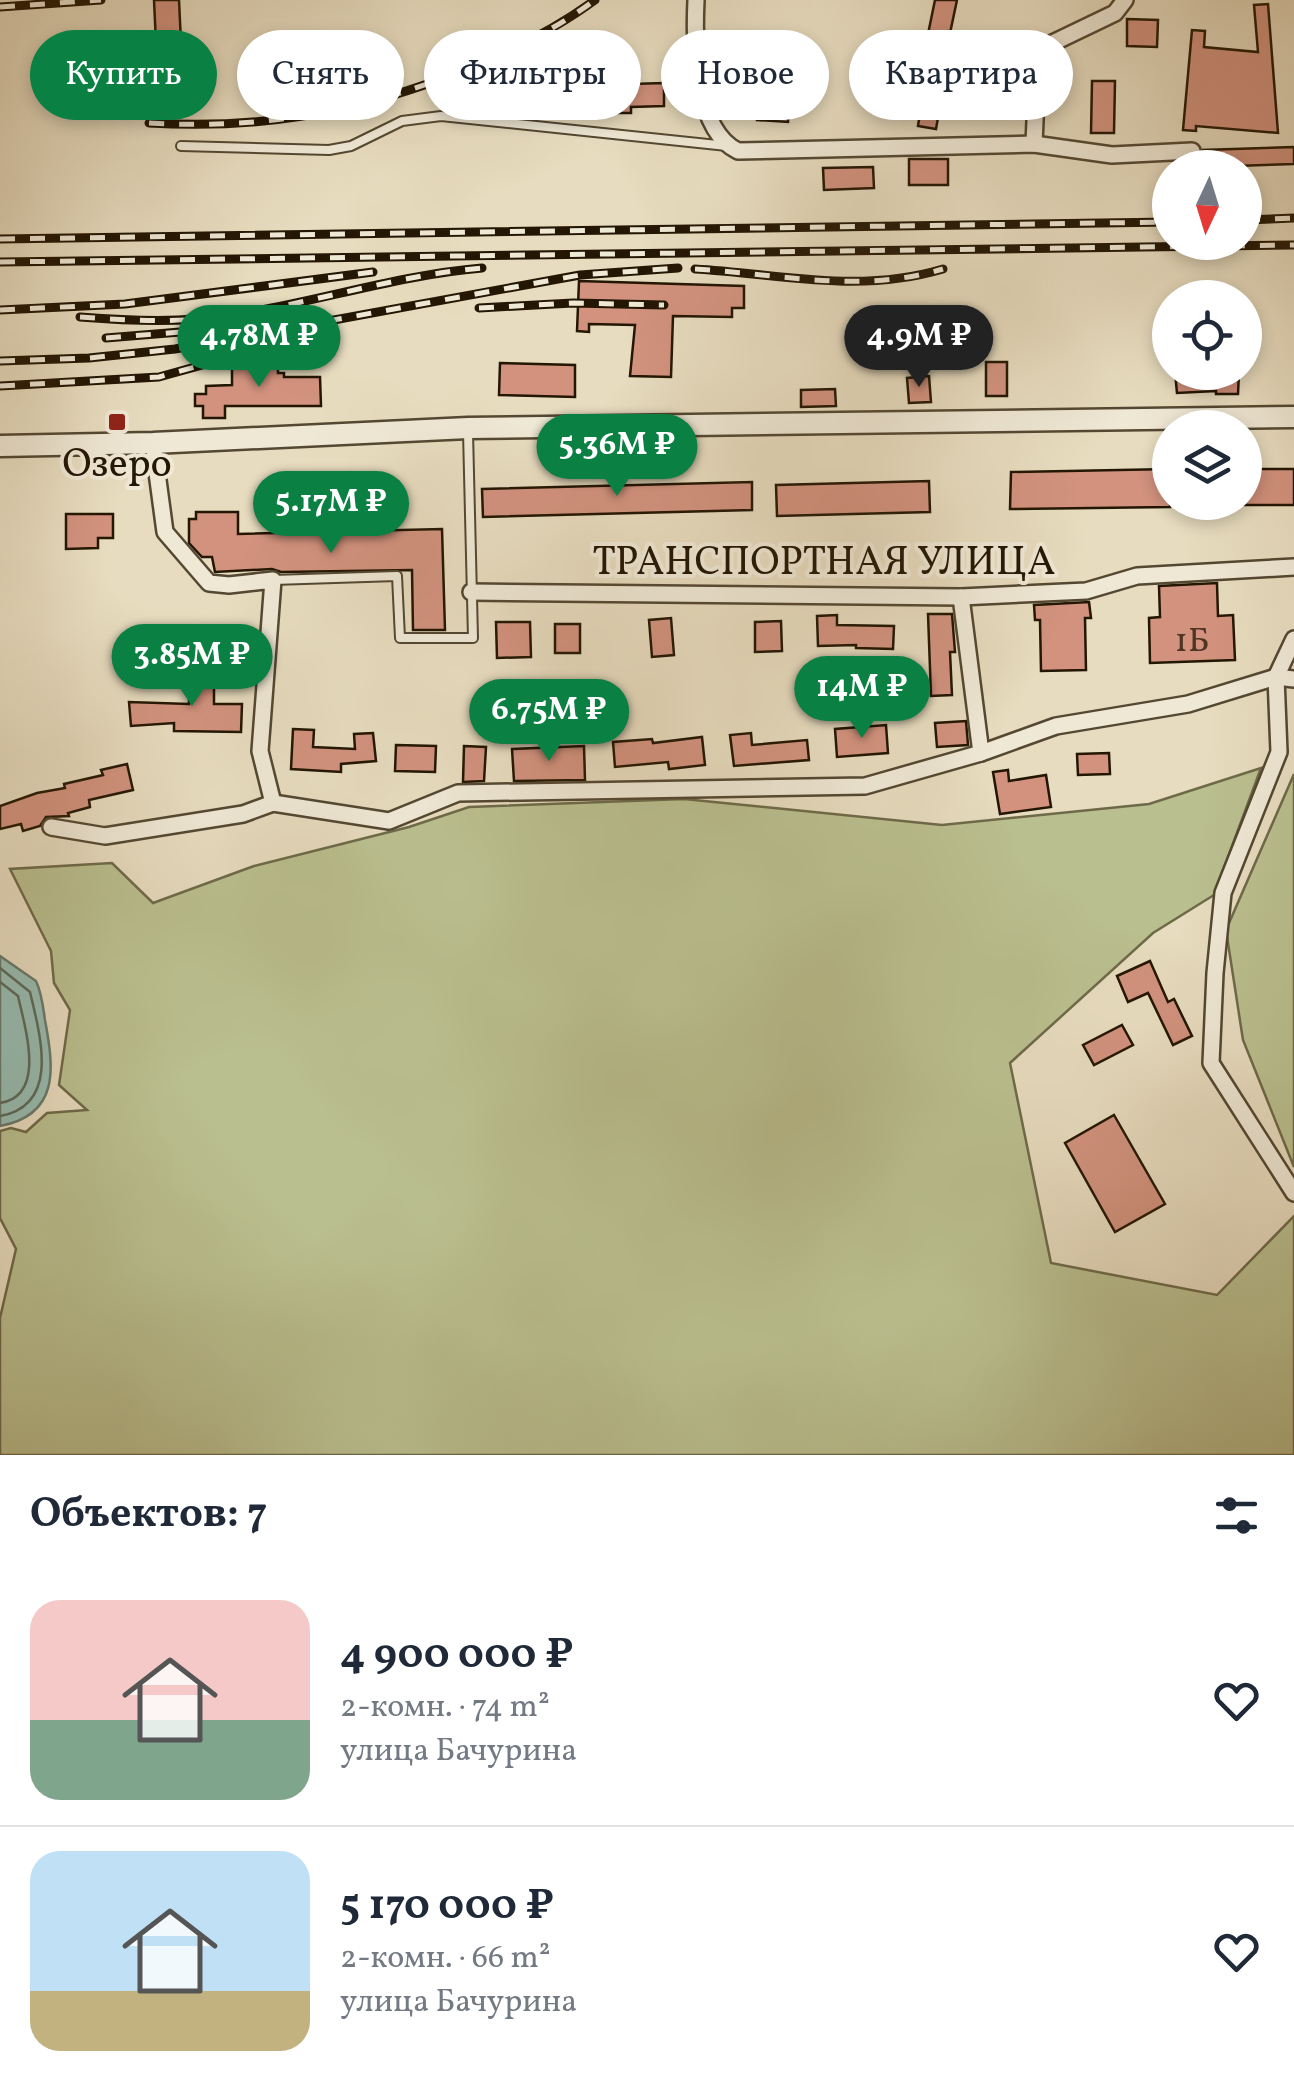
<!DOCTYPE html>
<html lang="ru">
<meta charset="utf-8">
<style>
:root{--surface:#fff;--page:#f6f6f7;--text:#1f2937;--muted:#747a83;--line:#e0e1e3;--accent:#0b8043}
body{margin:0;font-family:Vollkorn,serif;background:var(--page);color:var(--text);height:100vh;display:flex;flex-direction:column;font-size:38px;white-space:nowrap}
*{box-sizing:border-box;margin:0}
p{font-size:32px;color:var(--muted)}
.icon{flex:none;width:55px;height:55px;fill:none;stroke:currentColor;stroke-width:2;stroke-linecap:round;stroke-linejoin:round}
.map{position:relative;height:1455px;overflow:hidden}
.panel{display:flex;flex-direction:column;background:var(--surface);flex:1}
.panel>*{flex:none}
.top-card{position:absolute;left:30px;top:30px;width:1235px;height:90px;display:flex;gap:20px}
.needle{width:65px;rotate:184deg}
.fabs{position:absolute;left:1152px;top:150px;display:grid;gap:20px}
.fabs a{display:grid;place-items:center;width:110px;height:110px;border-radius:50%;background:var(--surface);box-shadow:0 5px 15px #0003;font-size:50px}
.price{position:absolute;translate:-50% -85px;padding:0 22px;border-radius:35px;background:var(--accent);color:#fff;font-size:32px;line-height:65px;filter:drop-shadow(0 2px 5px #0008)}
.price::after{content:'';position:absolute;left:50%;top:60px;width:30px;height:22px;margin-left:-15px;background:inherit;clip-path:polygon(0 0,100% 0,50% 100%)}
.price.current{background:#222;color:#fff}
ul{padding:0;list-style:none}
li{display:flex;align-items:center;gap:30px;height:250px;padding:0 30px}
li+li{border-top:2px solid var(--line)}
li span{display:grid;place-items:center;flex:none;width:280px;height:200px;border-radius:30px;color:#555}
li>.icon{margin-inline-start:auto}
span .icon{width:120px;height:120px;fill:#fffc;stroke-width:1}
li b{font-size:42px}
h2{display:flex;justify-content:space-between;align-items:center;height:120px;padding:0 30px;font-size:42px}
.pill{padding:0 35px;border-radius:45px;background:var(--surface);box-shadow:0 5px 15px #0003;font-size:35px;line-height:90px}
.pill.current{background:var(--accent);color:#fff}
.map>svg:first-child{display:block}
.green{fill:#babf8f;stroke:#6e6a49;stroke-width:2.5}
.water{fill:#97bcb1;stroke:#697a6b;stroke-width:2.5}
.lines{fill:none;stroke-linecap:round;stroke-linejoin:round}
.shore{stroke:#5d695a;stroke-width:2.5}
.building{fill:#d2927e;stroke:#231603;stroke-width:2.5}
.service-casing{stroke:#544832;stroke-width:12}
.minor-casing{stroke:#544832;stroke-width:20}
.tertiary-casing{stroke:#544832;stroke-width:25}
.service{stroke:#efe8d5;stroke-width:8}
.minor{stroke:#efe8d5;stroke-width:15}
.tertiary{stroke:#efe8d5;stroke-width:20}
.rail-casing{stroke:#231603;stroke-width:9}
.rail{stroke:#efe8d5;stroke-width:5;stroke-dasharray:15;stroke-linecap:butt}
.poi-dot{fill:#8f2418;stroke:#efe8d5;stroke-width:4}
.labels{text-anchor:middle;stroke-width:8;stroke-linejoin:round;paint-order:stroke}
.number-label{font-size:35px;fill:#4f3522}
.poi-label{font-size:40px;fill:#231603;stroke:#efe8d5}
.street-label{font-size:40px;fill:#231603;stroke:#efe8d5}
</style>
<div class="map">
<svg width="1294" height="1455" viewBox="0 0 1294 1455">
<rect width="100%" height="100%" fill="#e7dcbf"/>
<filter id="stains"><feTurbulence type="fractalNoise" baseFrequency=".002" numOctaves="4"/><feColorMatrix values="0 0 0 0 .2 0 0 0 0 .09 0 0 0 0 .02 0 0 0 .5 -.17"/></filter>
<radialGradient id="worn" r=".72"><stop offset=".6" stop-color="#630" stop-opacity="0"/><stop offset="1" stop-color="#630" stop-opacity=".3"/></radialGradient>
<g class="green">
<path d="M1261,768L1214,895L1153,933L1010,1063L1051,1263L1217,1295L1294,1216V1455H0V1318L16,1249L0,1218V1131L11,1128L26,1132L47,1113L87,1110L59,1085L70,1010L54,983L51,951L10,869L112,863L153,903L254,866L409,827L469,807L684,799L942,825L1149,804Z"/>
<path d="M1294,774V1167L1243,1040L1226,930Z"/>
</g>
<path class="water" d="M0,956L36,981C42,994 43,1007 45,1020C54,1068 60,1115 0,1126Z"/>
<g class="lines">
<g class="shore">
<path d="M0,968L30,992C40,1035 61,1105 0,1116"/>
<path d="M0,982L18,996C25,1028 47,1096 0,1103"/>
</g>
</g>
<g class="building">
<path d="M154,0H179L182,64L157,65Z"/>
<path d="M935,0H957L949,38L928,34Z"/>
<path d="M1268,4L1278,133L1196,126V131L1183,130L1192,30L1205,31L1204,47L1258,52L1254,5Z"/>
<path d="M1127,19L1158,20L1157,47L1127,46Z"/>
<path d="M721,34L739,36L737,63L708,61L707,43H710L711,38L720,39Z"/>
<path d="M526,57L572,62L569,91L523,86Z"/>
<path d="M608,78H630L631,84L664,83V106L631,107V113H609Z"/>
<path d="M1092,81H1115L1114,133H1091Z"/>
<path d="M923,92L942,95L936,129L918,126Z"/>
<path d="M758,94L790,95L788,122L757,120Z"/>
<path d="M1294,147V164L1204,167L1203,150Z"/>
<rect x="909" y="159" width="39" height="26"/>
<path d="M873,167L874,188L824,190L823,168Z"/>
<path d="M579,281L744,286V308H732V317L673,316L671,377L630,376L635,325L589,324V332L577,331Z"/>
<path d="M243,360H274V367H278V373H284V377H320L321,406H225V418H203V406H195V394H206V386L232,385V367Z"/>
<rect x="986" y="362" width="21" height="34"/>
<path d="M500,363L575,365V397L499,395Z"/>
<path d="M1175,372L1239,373L1238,394H1216V391L1177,393Z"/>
<path d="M929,376L931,402L909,403L907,378Z"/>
<path d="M835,389L836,406L801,407V390Z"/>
<path d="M1170,469V507L1010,509L1011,472Z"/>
<rect x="1245" y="469" width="49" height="36"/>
<path d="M929,481L930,512L777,516L776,485Z"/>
<path d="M752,482V510L483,517L482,489Z"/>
<path d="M196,512H238V534L442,529L445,630H413L412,570L281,572L272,569L215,572L212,557H202L189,543V519H196Z"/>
<path d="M66,514H113V538H98V548L66,549Z"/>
<path d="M1217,583L1218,616L1233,615L1235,660L1150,663L1149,618L1160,617L1159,586Z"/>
<path d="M1089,602L1091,618H1085L1086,670L1041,671L1040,620H1035L1034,605Z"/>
<path d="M928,614H952L955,652H950L952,695L931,696Z"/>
<path d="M837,615V625L894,626L893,649L856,648V645L818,646L817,616Z"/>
<path d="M671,618L674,655L652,657L649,620Z"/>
<path d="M781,621L782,651L755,652V622Z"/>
<path d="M496,622H530L531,657L497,658Z"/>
<rect x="555" y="624" width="25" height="29"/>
<path d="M189,669H214V704H242L241,732L174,731V723L131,726L129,702L189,704Z"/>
<path d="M966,721L968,745L937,747L935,723Z"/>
<path d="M886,725L888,753L837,757L835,729Z"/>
<path d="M293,729L314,730L313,747L355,749L354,734L373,733L376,761L341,764V772L291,769Z"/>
<path d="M751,733L752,745L807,740L809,760L734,766L730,735Z"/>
<path d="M702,737L705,765L669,769L668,762L615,767L613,742L652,739L653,743Z"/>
<path d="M396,745L436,746L435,772L395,771Z"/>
<path d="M464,746L486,747L484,781L463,782Z"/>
<path d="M584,746L585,780L514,781L512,749Z"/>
<path d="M1109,753L1110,774L1078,775L1077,754Z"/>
<path d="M127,764L133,790L89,800L90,807L68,813L69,816L46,817L40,826L23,831L21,824L0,829V806L37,793L65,788L64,784L103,775L101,770Z"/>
<path d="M1008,770L1009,781L1046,775L1051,807L1000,814L993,772Z"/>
<path d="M1150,961L1168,1002L1174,999L1192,1036L1173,1045L1148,993L1128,1002L1117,976Z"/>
<path d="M1122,1025L1133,1045L1094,1065L1083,1045Z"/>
<path d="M1114,1115L1165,1204L1115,1232L1065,1143Z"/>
</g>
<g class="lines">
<defs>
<g id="service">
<path d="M181,146L329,150L351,146L402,121L441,116L727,146"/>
<path d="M273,580L397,576L400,638H473L468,432"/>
</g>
<g id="minor">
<path d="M696,0C694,42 694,130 738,151L1034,144L1112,155L1192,151"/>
<path d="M1034,144L1038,50L1115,13L1125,0"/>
<path d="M153,443L165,532L209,583L229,585L273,580L260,751L273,803"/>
<path d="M471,592L961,597L1086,591L1137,576L1294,567"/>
<path d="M961,597L981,753"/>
<path d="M1294,639L1276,677L1279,752L1223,893L1215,973L1211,1063L1294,1193"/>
<path d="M51,827L105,836L243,814L273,803L389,821L458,793L865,786L981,753L1056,726L1188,704L1276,677L1294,679"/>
</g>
<path id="tertiary" d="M0,446L153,443L468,428L1294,417"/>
</defs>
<use href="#service" class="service-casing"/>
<use href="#minor" class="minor-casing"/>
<use href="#tertiary" class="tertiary-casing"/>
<use href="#service" class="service"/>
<use href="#minor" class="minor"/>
<use href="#tertiary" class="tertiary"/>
<defs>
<g id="rail">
<path d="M0,7L101,0"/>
<path d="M149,123C256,129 344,115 444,78C497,58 549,34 595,0"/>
<path d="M1245,220L1294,218"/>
<path d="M0,239L1170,222"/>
<path d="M0,262L1294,245"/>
<path d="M695,269C781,274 859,294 943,269"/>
<path d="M479,308L573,303L664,305"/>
<path d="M0,310L125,304L373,272"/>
<path d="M80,317C132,321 183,323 234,315C317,302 398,275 482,268"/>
<path d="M106,338L205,330"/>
<path d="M0,361L89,358L175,349L580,275L678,268"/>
<path d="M0,386L159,377L292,340"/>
</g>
</defs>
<use href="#rail" class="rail-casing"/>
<use href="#rail" class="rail"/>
</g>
<rect class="poi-dot" x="107" y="412" width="20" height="20" rx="5"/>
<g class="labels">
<g class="number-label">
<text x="1192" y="651">1Б</text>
</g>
<g class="poi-label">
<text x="117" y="476">Озеро</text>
</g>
<g class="street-label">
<text x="824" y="574">ТРАНСПОРТНАЯ УЛИЦА</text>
</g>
</g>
<rect width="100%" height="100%" filter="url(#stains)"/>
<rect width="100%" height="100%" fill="url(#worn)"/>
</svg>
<div class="fabs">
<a><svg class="needle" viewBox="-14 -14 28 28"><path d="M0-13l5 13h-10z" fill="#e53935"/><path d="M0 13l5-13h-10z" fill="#747a83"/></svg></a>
<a><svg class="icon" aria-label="locate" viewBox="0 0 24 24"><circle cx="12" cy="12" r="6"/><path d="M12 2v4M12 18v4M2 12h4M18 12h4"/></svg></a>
<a><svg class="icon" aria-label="layers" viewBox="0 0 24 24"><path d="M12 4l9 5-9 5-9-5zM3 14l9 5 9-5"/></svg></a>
</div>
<b class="price" style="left:259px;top:390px">4.78M ₽</b>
<b class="price current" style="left:919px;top:390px">4.9M ₽</b>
<b class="price" style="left:617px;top:499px">5.36M ₽</b>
<b class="price" style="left:331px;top:556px">5.17M ₽</b>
<b class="price" style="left:192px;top:709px">3.85M ₽</b>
<b class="price" style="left:862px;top:741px">14M ₽</b>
<b class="price" style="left:549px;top:764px">6.75M ₽</b>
<div class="top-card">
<a class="pill current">Купить</a>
<a class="pill">Снять</a>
<a class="pill">Фильтры</a>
<a class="pill">Новое</a>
<a class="pill">Квартира</a>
</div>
</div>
<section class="panel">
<h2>Объектов: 7<svg class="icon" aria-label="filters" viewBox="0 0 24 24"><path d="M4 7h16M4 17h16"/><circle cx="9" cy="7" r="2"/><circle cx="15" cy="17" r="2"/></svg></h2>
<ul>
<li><span style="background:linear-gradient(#f6c9c9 60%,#7fa58c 0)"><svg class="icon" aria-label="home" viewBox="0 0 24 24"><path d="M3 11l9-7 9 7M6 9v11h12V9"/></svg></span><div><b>4 900 000 ₽</b><p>2-комн. · 74 m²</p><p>улица Бачурина</p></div><svg class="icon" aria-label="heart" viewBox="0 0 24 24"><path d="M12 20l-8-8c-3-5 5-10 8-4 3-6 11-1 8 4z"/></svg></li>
<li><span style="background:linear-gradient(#bfe0f5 70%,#c2b280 0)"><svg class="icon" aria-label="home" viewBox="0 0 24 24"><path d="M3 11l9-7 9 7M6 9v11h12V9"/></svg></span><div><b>5 170 000 ₽</b><p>2-комн. · 66 m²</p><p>улица Бачурина</p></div><svg class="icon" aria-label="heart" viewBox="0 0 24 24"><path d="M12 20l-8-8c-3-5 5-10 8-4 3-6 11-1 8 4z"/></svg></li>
</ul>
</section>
